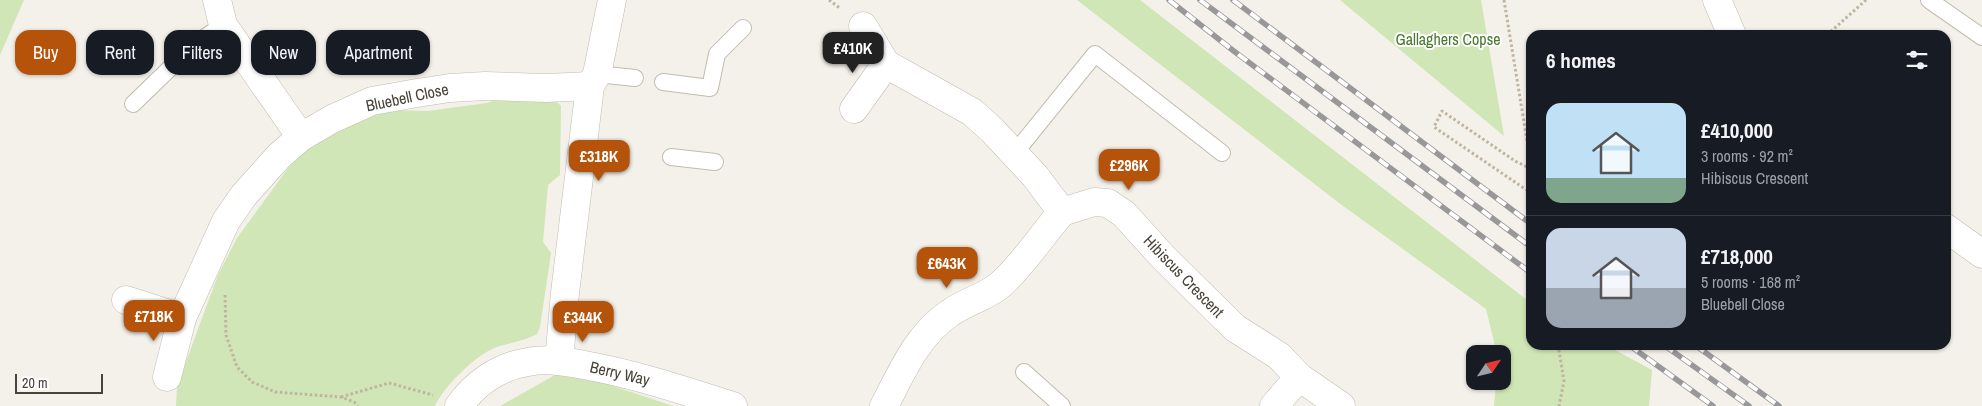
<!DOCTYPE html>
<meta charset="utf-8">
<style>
:root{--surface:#171b24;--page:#20242c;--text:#f1f3f6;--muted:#9ea1a6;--line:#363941;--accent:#b45309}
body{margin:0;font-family:"Archivo Narrow",sans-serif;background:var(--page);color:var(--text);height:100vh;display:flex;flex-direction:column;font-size:19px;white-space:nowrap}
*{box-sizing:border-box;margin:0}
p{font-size:16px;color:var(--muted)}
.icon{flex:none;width:28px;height:28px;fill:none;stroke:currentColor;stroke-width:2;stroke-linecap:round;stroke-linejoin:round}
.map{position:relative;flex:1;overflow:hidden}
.side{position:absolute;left:1526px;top:30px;width:425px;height:320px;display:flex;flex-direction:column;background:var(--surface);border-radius:15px;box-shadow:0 1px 4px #0004}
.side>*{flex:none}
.hud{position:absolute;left:15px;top:30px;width:475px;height:45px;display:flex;gap:10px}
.needle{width:32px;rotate:55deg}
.buttons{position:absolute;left:1466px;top:345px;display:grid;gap:10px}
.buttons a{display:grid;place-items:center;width:45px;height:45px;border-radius:10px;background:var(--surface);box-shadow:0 1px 4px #0004;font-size:25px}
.scale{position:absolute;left:15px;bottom:12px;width:88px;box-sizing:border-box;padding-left:5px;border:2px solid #484239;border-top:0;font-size:14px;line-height:18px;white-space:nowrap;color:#484239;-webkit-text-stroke:4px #fff;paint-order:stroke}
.price{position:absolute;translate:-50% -42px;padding:0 11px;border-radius:10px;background:var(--accent);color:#fff;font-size:16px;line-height:32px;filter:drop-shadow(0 1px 2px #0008)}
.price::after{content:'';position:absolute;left:50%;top:30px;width:15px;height:11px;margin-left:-8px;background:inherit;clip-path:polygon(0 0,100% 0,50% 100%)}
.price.current{background:#222;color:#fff}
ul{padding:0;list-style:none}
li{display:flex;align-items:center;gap:15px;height:125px;padding:0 20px}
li+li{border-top:1px solid var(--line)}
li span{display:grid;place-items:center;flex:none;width:140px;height:100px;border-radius:15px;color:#555}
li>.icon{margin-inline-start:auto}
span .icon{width:60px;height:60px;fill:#fffc;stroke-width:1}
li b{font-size:21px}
h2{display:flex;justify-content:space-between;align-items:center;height:60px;padding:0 20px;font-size:21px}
.pill{padding:0 18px;border-radius:15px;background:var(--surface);box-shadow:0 1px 4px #0004;font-size:18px;line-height:45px}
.pill.current{background:var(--accent);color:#fff}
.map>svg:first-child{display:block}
.green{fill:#d0e6b6}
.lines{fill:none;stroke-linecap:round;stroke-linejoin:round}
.lane-casing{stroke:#c2bcb0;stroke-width:18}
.street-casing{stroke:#c2bcb0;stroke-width:29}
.path{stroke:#c0b49f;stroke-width:3;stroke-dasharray:2.5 2.5;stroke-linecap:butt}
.lane{stroke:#fff;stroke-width:16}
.street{stroke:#fff;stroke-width:28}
.rail-casing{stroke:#989898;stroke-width:5.5}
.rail{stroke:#fff;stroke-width:4;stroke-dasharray:11;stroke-linecap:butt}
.labels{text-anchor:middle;stroke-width:4;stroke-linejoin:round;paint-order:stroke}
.park-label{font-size:16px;fill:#4a772e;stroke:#fff}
.street-label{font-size:16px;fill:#484239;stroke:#fff}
</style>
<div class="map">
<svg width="1982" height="406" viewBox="0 0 1982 406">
<rect width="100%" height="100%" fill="#f4f1ea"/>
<g class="green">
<path d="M0,0H24L0,55Z"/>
<path d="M1077,0H1140L1531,303V345H1606L1652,370L1649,406H1494L1496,381H1502V354H1497L1486,309L1339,203Z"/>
<path d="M1340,0H1481L1504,136Z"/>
<path d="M500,98H553L561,106L560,175L548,185L543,242L551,253L540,327L537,334C524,341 514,342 500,346C478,352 444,386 435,406H176L177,386L218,275L237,238L289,167L304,152L351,123L386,110L428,111L487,103Z"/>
<path d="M555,375L601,382L673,406H500Z"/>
</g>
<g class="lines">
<defs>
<g id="lane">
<path d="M1929,0L1982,37"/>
<path d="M597,74L635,78"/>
<path d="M663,82L710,88L717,54L743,28"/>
<path d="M133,104L195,44L223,25"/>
<path d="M582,150L619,153"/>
<path d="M1014,154L1095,54L1222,153"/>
<path d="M671,157L715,162"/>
<path d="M1024,372L1062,406"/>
</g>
<g id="street">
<path d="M217,0L223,25L301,137"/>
<path d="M1717,0L1732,35"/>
<path d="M863,26L886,64L972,112L992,130L1035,176L1062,212L1094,202L1108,203L1124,214L1163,257L1235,328L1279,356L1299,377L1274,406"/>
<path d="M854,109L886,64"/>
<path d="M1946,228L1982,254"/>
<path d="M126,300L182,318L226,221L244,195L279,156L301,137L332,119L372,101L417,93L450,88L485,86L546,88L590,86"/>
<path d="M559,361L565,293L590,86L597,74L612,0"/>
<path d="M167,377L182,318"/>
<path d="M1299,377L1341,406"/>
<path d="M459,406C475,383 500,366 528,362C548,358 569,362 589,366C638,375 685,391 733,406"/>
<path d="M884,406C902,372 917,335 950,313C965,302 986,297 1000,285C1023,265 1042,235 1062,212"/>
</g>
</defs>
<use href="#lane" class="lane-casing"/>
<use href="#street" class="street-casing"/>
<g class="path">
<path d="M829,0L841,9"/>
<path d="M1504,0L1531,165"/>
<path d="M1827,35L1866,0"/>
<path d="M1531,169L1515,161L1442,111L1434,127L1531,193"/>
<path d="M225,295L226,335L237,367L252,382L275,392L341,397L354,402L358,406"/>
<path d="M1558,345L1564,381L1559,406"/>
<path d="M341,397L389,383L433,395"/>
</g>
<use href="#lane" class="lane"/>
<use href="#street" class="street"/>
<defs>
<g id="rail">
<path d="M1169,0L1235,52L1531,273"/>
<path d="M1200,0L1531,247"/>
<path d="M1233,0L1531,224"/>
<path d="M1629,345L1713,406"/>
<path d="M1664,345L1749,406"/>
<path d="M1695,345L1779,406"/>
</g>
</defs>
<use href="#rail" class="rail-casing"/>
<use href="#rail" class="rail"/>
</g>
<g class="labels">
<g class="park-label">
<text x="1448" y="45">Gallaghers Copse</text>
</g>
<g class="street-label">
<text transform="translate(407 97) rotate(-12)" y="6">Bluebell Close</text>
<text transform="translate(1184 276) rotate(46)" y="6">Hibiscus Crescent</text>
<text transform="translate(620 373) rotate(13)" y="6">Berry Way</text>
</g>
</g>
</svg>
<div class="buttons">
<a><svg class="needle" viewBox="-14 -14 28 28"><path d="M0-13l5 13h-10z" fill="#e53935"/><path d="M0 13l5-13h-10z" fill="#9ea1a6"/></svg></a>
</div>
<div class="scale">20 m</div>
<b class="price current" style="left:853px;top:74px">£410K</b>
<b class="price" style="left:599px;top:182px">£318K</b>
<b class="price" style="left:1129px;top:191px">£296K</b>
<b class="price" style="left:947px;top:289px">£643K</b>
<b class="price" style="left:154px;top:342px">£718K</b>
<b class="price" style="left:583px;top:343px">£344K</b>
<div class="hud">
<a class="pill current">Buy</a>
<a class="pill">Rent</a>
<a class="pill">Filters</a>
<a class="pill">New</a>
<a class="pill">Apartment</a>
</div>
<section class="side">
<h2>6 homes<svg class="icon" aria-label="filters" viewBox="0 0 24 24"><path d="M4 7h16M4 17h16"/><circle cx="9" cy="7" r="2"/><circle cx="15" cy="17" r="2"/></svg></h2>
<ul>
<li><span style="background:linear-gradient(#bfe0f5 75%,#7fa58c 0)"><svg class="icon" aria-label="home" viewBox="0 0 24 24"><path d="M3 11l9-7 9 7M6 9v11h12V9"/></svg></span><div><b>£410,000</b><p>3 rooms · 92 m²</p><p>Hibiscus Crescent</p></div></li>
<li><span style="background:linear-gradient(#c9d6e8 60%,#9aa5b1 0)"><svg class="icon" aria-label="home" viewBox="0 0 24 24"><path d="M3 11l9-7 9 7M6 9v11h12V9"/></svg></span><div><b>£718,000</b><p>5 rooms · 168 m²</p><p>Bluebell Close</p></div></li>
</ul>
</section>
</div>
